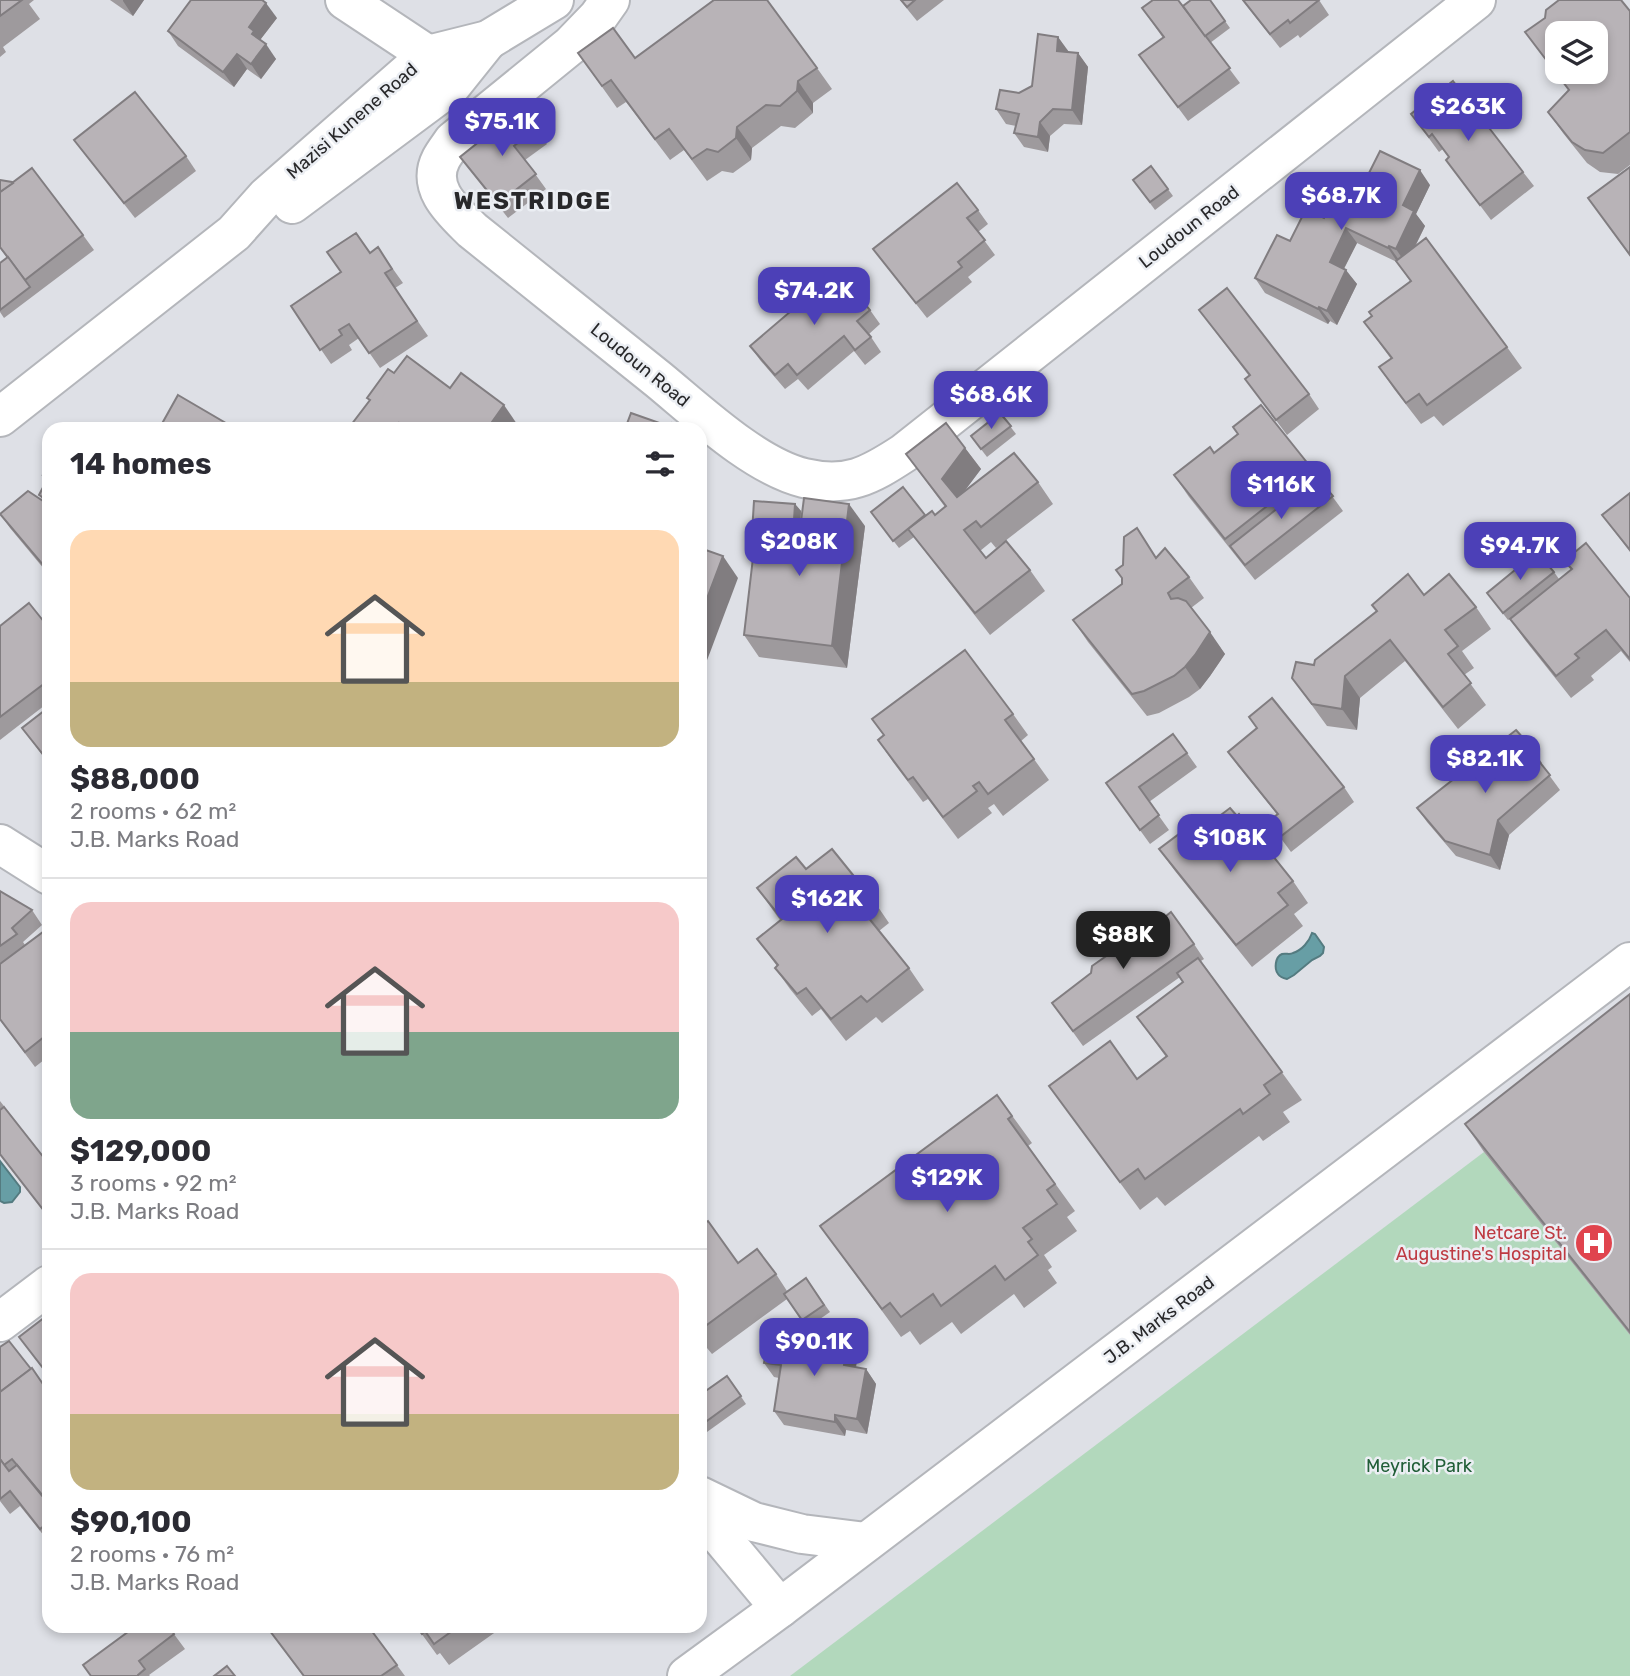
<!DOCTYPE html>
<meta charset="utf-8">
<style>
:root{--surface:#fff;--page:#f2f2f3;--text:#2b2b33;--muted:#7c7c81;--line:#e1e1e2;--accent:#4c40b7}
body{margin:0;font-family:Rubik,sans-serif;background:var(--page);color:var(--text);height:100vh;display:flex;flex-direction:column;font-size:26px;white-space:nowrap}
*{box-sizing:border-box;margin:0}
p{font-size:23px;color:var(--muted)}
.icon{flex:none;width:38px;height:38px;fill:none;stroke:currentColor;stroke-width:2;stroke-linecap:round;stroke-linejoin:round}
.map{position:relative;flex:1;overflow:hidden}
.drawer{position:absolute;left:42px;top:422px;width:665px;height:1211px;display:flex;flex-direction:column;background:var(--surface);border-radius:21px;box-shadow:0 4px 10px #0003}
.drawer>*{flex:none}
.buttons{position:absolute;left:1545px;top:21px;display:grid;gap:14px}
.buttons a{display:grid;place-items:center;width:63px;height:63px;border-radius:14px;background:var(--surface);box-shadow:0 4px 10px #0003;font-size:35px}
.price{position:absolute;translate:-50% -60px;padding:0 16px;border-radius:14px;background:var(--accent);color:#fff;font-size:23px;line-height:46px;filter:drop-shadow(0 2px 4px #0008)}
.price::after{content:'';position:absolute;left:50%;top:42px;width:21px;height:16px;margin-left:-10px;background:inherit;clip-path:polygon(0 0,100% 0,50% 100%)}
.price.on{background:#222;color:#fff}
ul{padding:0;list-style:none}
li{display:grid;align-content:center;gap:14px;height:371px;padding:0 28px}
li+li{border-top:2px solid var(--line)}
li span{display:grid;place-items:center;height:217px;border-radius:21px;color:#555}
li>.icon{margin-inline-start:auto}
span .icon{width:126px;height:126px;fill:#fffc;stroke-width:1}
li b{font-size:30px}
h2{display:flex;justify-content:space-between;align-items:center;height:84px;padding:0 28px;font-size:30px}
.map>svg:first-child{display:block}
.green{fill:#b2d8bc}
.water{fill:#679ea5;stroke:#547b80;stroke-width:2}
.lines{fill:none;stroke-linecap:round;stroke-linejoin:round}
.minor-casing{stroke:#b4b6bb;stroke-width:42}
.minor{stroke:#fff;stroke-width:38}
.wall{fill:#9e9a9d}
.shaded-wall{fill:#817d80}
.building{fill:#b8b3b7;stroke:#817d80;stroke-width:2;fill-rule:evenodd}
.labels{text-anchor:middle;stroke-width:5;stroke-linejoin:round;paint-order:stroke}
.street-label{font-size:18px;fill:#28282a;stroke:#ebeef3}
.health-label{font-size:18px;fill:#be3a42;stroke:#ebeef3;text-anchor:end}
.park-label{font-size:18px;fill:#215e38;stroke:#ebeef3}
.district-label{font-size:24px;font-weight:bold;letter-spacing:2px;fill:#28282a;stroke:#ebeef3}
</style>
<div class="map">
<svg width="1630" height="1676" viewBox="0 0 1630 1676">
<rect width="100%" height="100%" fill="#dee0e6"/>
<path class="green" d="M1484,1152L1630,1335V1676H790Z"/>
<g class="water">
<path d="M1312,933L1315,934L1324,947L1323,953L1320,956L1312,960L1294,975L1287,979C1283,978 1280,977 1278,974C1274,969 1275,957 1282,954C1286,953 1290,955 1293,953C1302,950 1309,942 1312,933Z"/>
<path d="M0,1161L20,1187V1192L12,1202L4,1203L0,1201Z"/>
</g>
<g class="lines">
<defs>
<g id="minor">
<path d="M345,0L428,55L444,75"/>
<path d="M610,0L598,17L571,45L453,141C449,147 444,153 441,159C426,188 453,211 472,230C534,280 597,330 659,380C699,413 755,466 804,478C847,488 869,476 904,453L1476,0"/>
<path d="M292,204L452,85L488,40"/>
<path d="M0,417L234,233L267,196L428,55L488,40L554,0"/>
<path d="M0,844L49,875"/>
<path d="M0,1322L49,1285"/>
<path d="M700,1496L754,1522L802,1534L866,1542"/>
<path d="M700,1512L780,1608"/>
<path d="M687,1676L780,1608L1630,962"/>
</g>
</defs>
<use href="#minor" class="minor-casing"/>
<use href="#minor" class="minor"/>
</g>
<g class="wall">
<path d="M0,0H34L29,4L40,19L3,47L6,52L0,57Z"/>
<path d="M110,0H144L133,16Z"/>
<path d="M900,0H944L917,21Z"/>
<path d="M1210,0L1230,28L1210,43L1240,83L1188,121L1139,55L1163,38L1142,8L1183,7Z"/>
<path d="M1242,0H1319L1329,15L1300,38L1298,35L1280,48Z"/>
<path d="M1630,11V165L1618,174L1600,172L1587,163L1563,133L1548,112L1569,91L1525,32Z"/>
<path d="M277,18L260,40L276,59L261,79L247,69L234,87L178,46L168,31Z"/>
<path d="M1058,37L1068,52L1078,53L1088,67L1082,125L1064,124L1050,136L1048,152L1024,147L1014,133L1016,126L1006,124L996,109L1019,93L1032,86Z"/>
<path d="M578,53L635,58L817,68L832,89L813,103V113L795,128L781,126L752,148L751,160L733,173L722,171L707,181L684,150L670,160L626,102L617,108Z"/>
<path d="M1411,114L1523,172L1534,186L1491,220L1446,160L1449,157L1443,149L1439,152Z"/>
<path d="M536,129L547,144L525,160L546,189L508,218L471,171L460,157Z"/>
<path d="M74,140L186,156L196,171L135,218Z"/>
<path d="M1151,166L1173,196L1155,210L1133,180Z"/>
<path d="M1630,167V256L1588,198Z"/>
<path d="M0,180L83,235L94,250L4,318L0,312V263L7,258L0,248Z"/>
<path d="M1364,183L1430,185L1416,214L1425,226L1415,247L1507,347L1522,368L1443,426L1434,416L1421,424L1394,389L1379,367L1391,359L1364,322L1372,316L1410,281L1397,262L1357,243L1344,269L1357,284L1337,325L1330,321L1328,324L1265,293L1255,278Z"/>
<path d="M978,210L988,224L978,232L995,255L968,277L972,282L927,318L873,249Z"/>
<path d="M370,253L388,262L403,283L395,288L428,336L380,368L359,338L349,345L352,350L331,364L291,306Z"/>
<path d="M870,310L880,324L869,334L881,352L865,365L854,351L808,390L798,379L785,389L760,360L750,346Z"/>
<path d="M1199,310L1309,394L1319,409L1287,435L1245,379L1249,376Z"/>
<path d="M1000,413L1016,434L987,457L971,436Z"/>
<path d="M965,448L981,469L963,493L1038,482L1053,504L996,548L991,542L980,551L986,558L1030,570L1045,591L990,635L914,537L899,548L871,512L925,515H935L945,507L906,454Z"/>
<path d="M1214,453L1313,470L1343,511L1255,580L1189,497L1174,475Z"/>
<path d="M49,470V575L10,528L0,514L44,502L39,495L47,480L43,475Z"/>
<path d="M1630,493V552L1602,515Z"/>
<path d="M795,504L801,511L799,537L865,526L847,668L759,657L744,635L755,538L752,533Z"/>
<path d="M1157,557L1189,577L1204,598L1191,608L1225,654L1210,676L1200,689L1189,697L1159,713L1147,716L1088,642L1073,620Z"/>
<path d="M1564,561L1630,598V662L1621,651L1591,676L1594,680L1571,698L1525,640L1510,619L1508,620L1487,593L1554,572L1559,579L1571,570Z"/>
<path d="M1424,595L1476,607L1491,629L1462,651L1474,668L1464,675L1486,705L1458,729L1405,661L1360,698L1357,730L1327,726L1292,678L1314,665L1377,611L1372,605Z"/>
<path d="M0,626L49,628V702L0,740Z"/>
<path d="M49,707V764L22,728Z"/>
<path d="M1013,714L1028,735L1021,741L1049,780L1003,816L994,804L988,808L992,813L958,839L928,799L923,802L893,762L878,740L884,736L872,719Z"/>
<path d="M1249,717L1344,787L1354,802L1291,852L1268,821L1277,814L1238,766L1228,752L1257,728Z"/>
<path d="M1532,748L1542,763L1541,764L1560,790L1509,835L1500,870L1456,856L1427,822L1417,808Z"/>
<path d="M1187,753L1197,767L1149,802L1169,830L1150,844L1106,783Z"/>
<path d="M1197,833L1293,881L1308,903L1294,914L1303,926L1252,967L1175,871L1159,849Z"/>
<path d="M806,869L874,901L889,923L879,931L909,968L924,990L882,1023L876,1017L846,1041L821,1009L812,1016L790,989L775,968L777,966L757,939L780,920L757,888Z"/>
<path d="M0,891L32,910L42,925L23,942L25,945L49,940V1056L35,1067L0,1020Z"/>
<path d="M1194,944L1204,959L1201,961L1302,1100L1283,1112L1290,1122L1263,1141L1259,1136L1165,1206L1157,1197L1140,1210L1049,1086L1137,1079L1166,1057L1137,1017L1183,982L1180,977L1083,1046L1052,1003Z"/>
<path d="M1630,994V1335L1484,1152L1465,1124Z"/>
<path d="M997,1095L1032,1143L1028,1146L1075,1211L1067,1217L1077,1231L1044,1255L1052,1267L1048,1270L1057,1283L1024,1308L1014,1294L961,1334L952,1322L920,1345L910,1331L901,1337L820,1226Z"/>
<path d="M0,1101L45,1159L49,1155V1218L0,1155Z"/>
<path d="M700,1226L738,1263L776,1274L787,1291L806,1278L830,1312L807,1328L787,1299L712,1354L707,1348L700,1353Z"/>
<path d="M49,1314V1377L19,1337Z"/>
<path d="M0,1347L49,1393V1542L20,1506L10,1514L0,1501Z"/>
<path d="M857,1360L856,1367L866,1369L876,1384L867,1434L846,1430L845,1436L784,1425L774,1411L779,1378L774,1377L764,1363Z"/>
<path d="M727,1376L746,1404L700,1437V1395Z"/>
<path d="M168,1626L185,1649L149,1675L150,1676H90Z"/>
<path d="M368,1626L405,1676H303L267,1627Z"/>
<path d="M416,1626H504L449,1665L440,1653L437,1655Z"/>
</g>
<g class="shaded-wall">
<path d="M123,0H144L133,16L123,1Z"/>
<path d="M266,3L277,18L260,40L252,34L249,27Z"/>
<path d="M1058,37L1069,52L1057,51Z"/>
<path d="M266,44L276,59L261,79L251,64Z"/>
<path d="M1078,53L1088,67L1082,125L1072,110Z"/>
<path d="M237,54L247,69L234,87L223,72Z"/>
<path d="M798,81L813,103V113L797,91Z"/>
<path d="M1040,122L1050,136L1048,152L1038,137Z"/>
<path d="M737,127L752,148L751,160L736,138Z"/>
<path d="M1420,170L1430,185L1416,214L1425,226L1406,264L1396,249L1403,205Z"/>
<path d="M1346,228L1357,243L1340,276L1330,262Z"/>
<path d="M1389,246L1399,260L1398,263L1388,248Z"/>
<path d="M1346,270L1357,284L1337,325L1327,311Z"/>
<path d="M1319,307L1330,321L1328,324L1318,309Z"/>
<path d="M504,405L519,427L518,429H487Z"/>
<path d="M399,423L403,429H395Z"/>
<path d="M965,448L981,469L957,501L942,479Z"/>
<path d="M795,504L801,511L799,544L793,536Z"/>
<path d="M849,504L865,526L847,668L832,646Z"/>
<path d="M723,556L738,578L700,679V617Z"/>
<path d="M1210,632L1225,654L1210,676L1200,689L1185,667Z"/>
<path d="M1345,676L1360,698L1357,730L1342,709Z"/>
<path d="M1498,820L1509,835L1500,870L1490,855Z"/>
<path d="M847,1345L857,1360L854,1379L844,1365Z"/>
<path d="M866,1369L876,1384L867,1434L857,1419Z"/>
<path d="M835,1415L846,1430L845,1436L835,1422Z"/>
</g>
<g class="building">
<path d="M0,0H22L0,16Z"/>
<path d="M191,0H262L266,3L249,27L254,31L252,34L266,44L251,64L237,54L223,72L168,31Z"/>
<path d="M714,0H767L817,68L798,81L797,91L780,106L766,105L737,127L736,138L718,152L707,149L692,159L669,129L655,139L611,80L602,86L578,53L613,28L635,58Z"/>
<path d="M901,0H915L907,7Z"/>
<path d="M1153,0H1178L1230,68L1178,107L1139,55L1164,37L1142,8Z"/>
<path d="M1191,0H1210L1225,21L1205,36L1183,6Z"/>
<path d="M1243,0H1319L1290,23L1288,20L1270,34Z"/>
<path d="M1559,0H1621L1630,11V132L1603,153L1585,150L1572,142L1548,112L1569,90L1525,32L1545,18L1546,10ZM1558,33H1596V72H1558Z"/>
<path d="M1038,34L1058,37L1057,51L1078,53L1072,110L1053,109L1040,122L1038,137L1014,133L1019,114L996,109L1000,90L1019,93L1032,86Z"/>
<path d="M1453,81L1523,172L1480,205L1446,160L1449,157L1432,134L1429,137L1411,114Z"/>
<path d="M135,92L186,156L124,203L74,140Z"/>
<path d="M520,109L536,129L514,146L536,174L498,204L460,157Z"/>
<path d="M1380,151L1420,170L1403,205L1414,211L1396,249L1389,246L1388,248L1346,228L1330,262L1346,270L1327,311L1319,307L1318,309L1255,278L1277,235L1290,241L1306,209L1324,218L1346,175L1364,183Z"/>
<path d="M1151,166L1168,189L1150,202L1133,180Z"/>
<path d="M1630,167V255L1588,198Z"/>
<path d="M32,168L83,235L25,280L0,247V192Z"/>
<path d="M0,180L12,182L13,183L0,192Z"/>
<path d="M957,183L978,210L967,218L985,240L958,262L962,267L916,303L873,249Z"/>
<path d="M356,233L370,253L378,247L392,269L385,273L417,321L369,353L349,324L339,330L342,335L320,350L291,306L341,272L327,252Z"/>
<path d="M1426,238L1507,347L1427,405L1419,394L1406,403L1379,367L1392,358L1364,322L1372,316L1369,312L1411,281L1396,261Z"/>
<path d="M8,257L30,287L0,310V263Z"/>
<path d="M838,271L870,310L857,321L871,337L855,350L844,336L797,375L788,364L775,375L750,346Z"/>
<path d="M1227,288L1309,394L1276,420L1245,379L1250,375L1199,310Z"/>
<path d="M407,356L450,388L461,373L504,405L487,429H407L399,423L395,429H348L370,400L367,398L388,369L394,373Z"/>
<path d="M178,395L236,429H159Z"/>
<path d="M1261,405L1313,470L1225,539L1174,475L1210,447L1214,453L1238,434L1233,427Z"/>
<path d="M631,413L665,425L671,423L677,429H625Z"/>
<path d="M1000,413L1011,426L981,449L971,436Z"/>
<path d="M946,423L965,448L942,479L957,497L1014,453L1038,482L981,527L976,521L964,530L986,558L1006,541L1030,570L975,613L908,529L932,511L935,515L946,506L906,454Z"/>
<path d="M522,424L534,429H520Z"/>
<path d="M49,470V501L39,495L48,478L43,475Z"/>
<path d="M1317,477L1333,496L1245,565L1230,546Z"/>
<path d="M903,487L925,515L893,541L871,512Z"/>
<path d="M28,491L49,505V572L0,514Z"/>
<path d="M1630,493V550L1602,515Z"/>
<path d="M804,498L849,504L832,646L744,635L756,532L799,537Z"/>
<path d="M754,501L795,504L793,536L756,532V533H752Z"/>
<path d="M1137,528L1156,558L1165,548L1189,577L1168,593L1171,599L1178,598L1186,601L1210,632L1195,655L1185,667L1174,676L1144,691L1132,694L1073,620L1122,584V578L1116,570L1123,565L1124,537Z"/>
<path d="M1586,543L1630,598V659L1606,630L1575,654L1579,658L1556,676L1510,619L1572,569L1564,561Z"/>
<path d="M700,548L723,556L700,617Z"/>
<path d="M1537,552L1554,572L1503,613L1487,593Z"/>
<path d="M1408,574L1424,595L1449,574L1476,607L1445,630L1458,646L1448,654L1471,683L1443,707L1390,640L1345,676L1342,709L1312,704L1292,678L1296,662L1314,665L1315,660L1377,611L1372,605Z"/>
<path d="M29,603L49,628V637L46,640L49,643V680L0,717V626Z"/>
<path d="M965,650L1013,714L1005,720L1034,759L988,794L979,782L973,786L977,791L943,817L913,777L908,780L878,740L884,735L872,719Z"/>
<path d="M1272,698L1344,787L1280,837L1268,821L1278,814L1228,752L1257,728L1249,717Z"/>
<path d="M49,707V762L22,728Z"/>
<path d="M1516,730L1532,748L1530,750L1550,775L1498,820L1490,855L1445,841L1417,808Z"/>
<path d="M1173,734L1187,753L1139,787L1159,815L1140,830L1106,783Z"/>
<path d="M1230,808L1237,816L1239,814L1293,881L1278,893L1288,905L1236,945L1159,849L1191,825L1197,833Z"/>
<path d="M832,849L874,901L863,911L909,968L867,1002L861,996L831,1019L806,988L797,994L775,968L778,965L757,939L782,919L757,888L796,857L806,869Z"/>
<path d="M0,891L32,910L12,928L17,934L0,946Z"/>
<path d="M1171,912L1194,944L1073,1031L1052,1003L1091,973L1092,966L1125,943H1133Z"/>
<path d="M43,932L49,940V1042L48,1043L44,1037L25,1052L0,1019V964Z"/>
<path d="M1198,958L1282,1072L1264,1085L1270,1094L1243,1114L1240,1109L1145,1179L1138,1169L1120,1182L1049,1086L1110,1041L1137,1079L1167,1056L1137,1017L1183,982L1177,973Z"/>
<path d="M1630,994V1332L1465,1124Z"/>
<path d="M997,1095L1012,1116L1008,1119L1055,1184L1047,1190L1057,1204L1023,1228L1032,1239L1028,1242L1038,1255L1005,1280L995,1266L941,1306L933,1294L901,1317L890,1303L882,1309L820,1226Z"/>
<path d="M4,1107L45,1159L49,1155V1209L45,1212L0,1154V1110Z"/>
<path d="M708,1221L738,1263L757,1249L776,1274L700,1330V1226Z"/>
<path d="M806,1278L824,1305L802,1320L784,1294Z"/>
<path d="M49,1314V1363L43,1368L19,1337Z"/>
<path d="M770,1331L847,1345L844,1365L866,1369L857,1419L835,1415V1422L774,1411L781,1365L764,1363Z"/>
<path d="M9,1341L31,1369L0,1392V1347Z"/>
<path d="M32,1368L49,1393V1491L43,1496L12,1459L4,1465L0,1459V1392Z"/>
<path d="M727,1376L741,1396L700,1426V1395Z"/>
<path d="M0,1459L9,1471L17,1465L48,1503L49,1502V1522L40,1529L10,1491L0,1499Z"/>
<path d="M136,1626H168L174,1634L139,1661L145,1669L138,1675V1676H91L83,1665Z"/>
<path d="M269,1626H368L397,1665L381,1676H304L267,1627Z"/>
<path d="M416,1626H459L434,1644L425,1631L422,1634Z"/>
<path d="M227,1666L235,1676H214Z"/>
</g>
<defs>
<symbol id="hospital-disc" viewBox="-11 -11 22 22"><circle r="9.5" fill="#e0444e" stroke="#ebeef3"/><path d="M-5-5h3v3.5h4V-5h3V5h-3V1.5h-4V5h-3Z" fill="#fff"/></symbol>
</defs>
<g fill-rule="evenodd">
<use href="#hospital-disc" x="1572" y="1221" width="44" height="44"/>
</g>
<g class="labels">
<g class="street-label">
<text transform="translate(352 121) rotate(-41)" y="6">Mazisi Kunene Road</text>
<text transform="translate(1189 227) rotate(-38)" y="6">Loudoun Road</text>
<text transform="translate(640 365) rotate(39)" y="6">Loudoun Road</text>
<text transform="translate(1159 1320) rotate(-37)" y="6">J.B. Marks Road</text>
</g>
<g class="health-label">
<text x="1567" y="1239">Netcare St.<tspan x="1567" dy="21">Augustine's Hospital</tspan></text>
</g>
<g class="park-label">
<text x="1419" y="1472">Meyrick Park</text>
</g>
<g class="district-label">
<text x="533" y="209">WESTRIDGE</text>
</g>
</g>
</svg>
<div class="buttons">
<a><svg class="icon" aria-label="layers" viewBox="0 0 24 24"><path d="M12 4l9 5-9 5-9-5zM3 14l9 5 9-5"/></svg></a>
</div>
<b class="price" style="left:1468px;top:143px">$263K</b>
<b class="price" style="left:502px;top:158px">$75.1K</b>
<b class="price" style="left:1341px;top:232px">$68.7K</b>
<b class="price" style="left:814px;top:327px">$74.2K</b>
<b class="price" style="left:991px;top:431px">$68.6K</b>
<b class="price" style="left:1281px;top:521px">$116K</b>
<b class="price" style="left:799px;top:578px">$208K</b>
<b class="price" style="left:1520px;top:582px">$94.7K</b>
<b class="price" style="left:1485px;top:795px">$82.1K</b>
<b class="price" style="left:1230px;top:874px">$108K</b>
<b class="price" style="left:827px;top:935px">$162K</b>
<b class="price on" style="left:1123px;top:971px">$88K</b>
<b class="price" style="left:947px;top:1214px">$129K</b>
<b class="price" style="left:814px;top:1378px">$90.1K</b>
<section class="drawer">
<h2>14 homes<svg class="icon" aria-label="filters" viewBox="0 0 24 24"><path d="M4 7h16M4 17h16"/><circle cx="9" cy="7" r="2"/><circle cx="15" cy="17" r="2"/></svg></h2>
<ul>
<li><span style="background:linear-gradient(#ffd9b3 70%,#c2b280 0)"><svg class="icon" aria-label="home" viewBox="0 0 24 24"><path d="M3 11l9-7 9 7M6 9v11h12V9"/></svg></span><div><b>$88,000</b><p>2 rooms · 62 m²</p><p>J.B. Marks Road</p></div></li>
<li><span style="background:linear-gradient(#f6c9c9 60%,#7fa58c 0)"><svg class="icon" aria-label="home" viewBox="0 0 24 24"><path d="M3 11l9-7 9 7M6 9v11h12V9"/></svg></span><div><b>$129,000</b><p>3 rooms · 92 m²</p><p>J.B. Marks Road</p></div></li>
<li><span style="background:linear-gradient(#f6c9c9 65%,#c2b280 0)"><svg class="icon" aria-label="home" viewBox="0 0 24 24"><path d="M3 11l9-7 9 7M6 9v11h12V9"/></svg></span><div><b>$90,100</b><p>2 rooms · 76 m²</p><p>J.B. Marks Road</p></div></li>
</ul>
</section>
</div>
